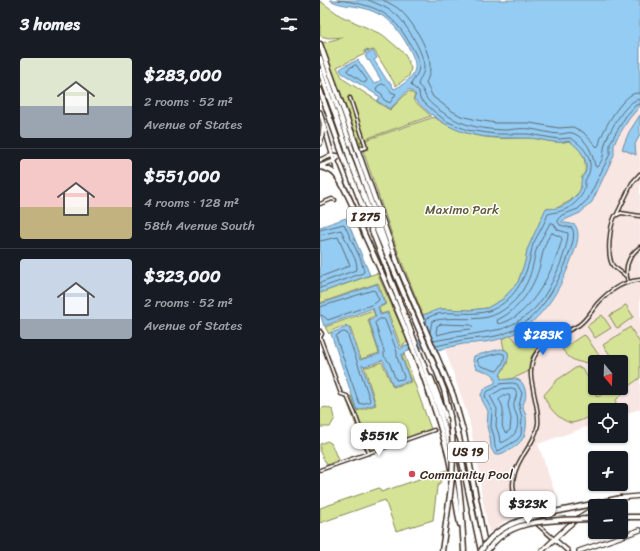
<!DOCTYPE html>
<meta charset="utf-8">
<style>
:root{--surface:#171b24;--page:#242831;--text:#f1f3f6;--muted:#9ea1a6;--line:#363941;--accent:#1a73e8}
body{margin:0;font-family:Sriracha,sans-serif;background:var(--page);color:var(--text);height:100vh;display:flex;flex-direction:column;font-size:15px;white-space:nowrap}
*{box-sizing:border-box;margin:0}
p{font-size:13px;color:var(--muted)}
.icon{flex:none;width:22px;height:22px;fill:none;stroke:currentColor;stroke-width:2;stroke-linecap:round;stroke-linejoin:round}
.map{position:relative;flex:1;overflow:hidden}
.drawer{display:flex;flex-direction:column;background:var(--surface);width:320px}
.drawer>*{flex:none}
.needle{width:26px;rotate:161deg}
.tools{position:absolute;left:268px;top:355px;display:grid;gap:8px}
.tools a{display:grid;place-items:center;width:40px;height:40px;border-radius:4px;background:var(--surface);box-shadow:0 1px 3px #0004;font-size:20px}
.price{position:absolute;translate:-50% -34px;padding:0 9px;border-radius:8px;background:#fff;color:#222;font-size:13px;line-height:26px;filter:drop-shadow(0 1px 2px #0008)}
.price::after{content:'';position:absolute;left:50%;top:24px;width:12px;height:9px;margin-left:-6px;background:inherit;clip-path:polygon(0 0,100% 0,50% 100%)}
.price.selected{background:var(--accent);color:#fff}
ul{padding:0;list-style:none}
li{display:flex;align-items:center;gap:12px;height:100px;padding:0 20px}
li+li{border-top:1px solid var(--line)}
li span{display:grid;place-items:center;flex:none;width:112px;height:80px;border-radius:4px;color:#555}
li>.icon{margin-inline-start:auto}
span .icon{width:48px;height:48px;fill:#fffc;stroke-width:1}
li b{font-size:17px}
h2{display:flex;justify-content:space-between;align-items:center;height:48px;padding:0 20px;font-size:17px}
main{display:flex;flex:1;min-height:0}
.map>svg:first-child{display:block}
.built{fill:#f8e6e3;fill-rule:evenodd}
.green{fill:#d5e397;stroke:#88865a}
.water{fill:#94ccf3;stroke:#708b9e}
.lines{fill:none;stroke-linecap:round;stroke-linejoin:round}
.shore{stroke:#5f6b73;stroke-width:1}
.minor-casing{stroke:#3b2a1e;stroke-width:5}
.tertiary-casing{stroke:#3b2a1e;stroke-width:6}
.primary-casing{stroke:#3b2a1e;stroke-width:6}
.motorway-casing{stroke:#3b2a1e;stroke-width:7}
.minor{stroke:#fff;stroke-width:2}
.tertiary{stroke:#fff;stroke-width:3}
.primary{stroke:#fff;stroke-width:3.5}
.motorway{stroke:#fff;stroke-width:4}
.motorway-bridge-casing{stroke:#3b2a1e;stroke-width:7;stroke-linecap:butt}
.motorway-bridge{stroke:#fff;stroke-width:4}
.poi-dot{fill:#d1495b;stroke:#fff;stroke-width:1.5}
.labels{text-anchor:middle;stroke-width:3;stroke-linejoin:round;paint-order:stroke}
.shield{fill:#fff;stroke:#766a62;stroke-width:1}
.shield-label{font-size:12px;font-weight:bold;fill:#3b2a1e}
.park-label{font-size:13px;fill:#62583c;stroke:#fff}
.poi-label{font-size:13px;fill:#3b2a1e;stroke:#fff;text-anchor:start}
</style>
<main>
<section class="drawer">
<h2>3 homes<svg class="icon" aria-label="filters" viewBox="0 0 24 24"><path d="M4 7h16M4 17h16"/><circle cx="9" cy="7" r="2"/><circle cx="15" cy="17" r="2"/></svg></h2>
<ul>
<li><span style="background:linear-gradient(#dfe7d0 60%,#9aa5b1 0)"><svg class="icon" aria-label="home" viewBox="0 0 24 24"><path d="M3 11l9-7 9 7M6 9v11h12V9"/></svg></span><div><b>$283,000</b><p>2 rooms · 52 m²</p><p>Avenue of States</p></div></li>
<li><span style="background:linear-gradient(#f6c9c9 60%,#c2b280 0)"><svg class="icon" aria-label="home" viewBox="0 0 24 24"><path d="M3 11l9-7 9 7M6 9v11h12V9"/></svg></span><div><b>$551,000</b><p>4 rooms · 128 m²</p><p>58th Avenue South</p></div></li>
<li><span style="background:linear-gradient(#c9d6e8 75%,#9aa5b1 0)"><svg class="icon" aria-label="home" viewBox="0 0 24 24"><path d="M3 11l9-7 9 7M6 9v11h12V9"/></svg></span><div><b>$323,000</b><p>2 rooms · 52 m²</p><p>Avenue of States</p></div></li>
</ul>
</section>
<div class="map">
<svg width="320" height="551" viewBox="0 0 320 551">
<rect width="100%" height="100%" fill="#fff"/>
<filter id="ink" filterUnits="userSpaceOnUse"><feTurbulence type="fractalNoise" baseFrequency=".025" numOctaves="2"/><feDisplacementMap in="SourceGraphic" scale="8" xChannelSelector="R" yChannelSelector="G"/><feConvolveMatrix kernelMatrix="1 2 1 2 8 2 1 2 1" color-interpolation-filters="sRGB"/></filter>
<g filter="url(#ink)">
<path class="built" d="M320,106V409L301,415V410H275V424L218,444L236,496L208,497L198,500L195,503L202,514L186,520L169,533L161,491L160,476L149,420L125,349L135,345L156,344L185,338L210,324L225,310L241,283L249,265L258,236V229L255,225L242,221L256,214L272,202L294,155V145L297,138L309,119ZM275,362H301V388H275Z"/>
<g class="green">
<path d="M0,1L21,16L63,35L85,54L91,68L89,76L76,86L54,50L49,51L47,49L44,51L45,54L17,67L23,79L56,100L57,102L70,110L89,91L95,95L93,100L111,116L45,139L31,97H28L42,140L39,142L41,147L2,43L24,37L9,38L0,36Z"/>
<path d="M114,117C133,130 153,137 176,138C187,139 197,138 207,138C222,138 233,145 249,141C261,148 267,159 265,172L262,177L261,188L259,192L250,201L235,209H226L207,250L205,262L198,282L183,299L167,308L151,310L120,309L103,315L79,255L40,142Z"/>
<path d="M57,273L88,342L83,344V346L81,347L68,312L61,314L59,308L66,304L58,283L0,303V293Z"/>
<path d="M305,305H306L313,316V317L298,328L296,327L290,317V315L301,309Z"/>
<path d="M53,310L55,316L50,318L48,320L59,353L41,359L30,327C24,325 12,329 9,334L5,327Z"/>
<path d="M282,315L291,328L275,338L267,326Z"/>
<path d="M310,327L320,343V378L310,385L301,371V362H295L283,345Z"/>
<path d="M216,332L224,341C215,349 208,358 209,371C200,375 191,381 181,379L180,375L187,364L188,352L184,349L182,339L191,335L201,347Z"/>
<path d="M263,335L266,336L280,357C267,367 251,363 242,349Z"/>
<path d="M84,354L111,429L50,451L36,412L34,413L48,452L46,453L26,398L31,396L37,411L56,405L44,366L47,367L62,362L73,387L91,382L82,356Z"/>
<path d="M257,367L262,368L273,386L277,397L281,395L278,388H301V386L305,391L296,400L295,410H275V413C267,418 259,422 251,423C239,420 227,407 224,395L237,380Z"/>
<path d="M6,407L13,410L15,418L10,427H0V409Z"/>
<path d="M7,441L11,443L18,460L7,465L0,452V444Z"/>
<path d="M126,470L127,473L117,487L113,520L76,531L65,500L0,523V508L59,488L61,492Z"/>
</g>
<g class="water">
<path d="M10,0H320V106L309,119L297,138L294,145V155L272,202L260,213L242,221V222L255,225C262,234 255,250 251,260C239,293 219,327 183,338C171,342 157,343 144,344C135,345 126,349 117,350C112,351 107,349 102,348L100,346L89,349L88,351L81,355L90,381L73,386L63,360L46,366L42,365L55,404L37,410L11,334V333L27,327L29,328L40,360L60,354L49,320L56,317L53,308L4,326L0,314V304L57,284L65,304L58,307L60,315L67,313L80,349L84,347V345L88,346L99,342L103,315L120,309L151,310L167,308L183,299L198,282L205,262L207,250L226,208C239,211 254,202 260,190C262,186 260,182 262,178C262,176 264,175 265,173C270,161 259,147 249,141C233,145 222,138 207,138C172,138 144,139 115,117C107,112 101,105 94,99L96,95L89,89L70,109L57,101L60,97L22,73L20,69L26,65L38,60L54,84L61,80L49,60L48,61L45,56L47,55L45,51L47,50L49,53L53,51L57,58L54,60L68,82H70L74,89C82,86 94,77 95,68C97,56 76,25 66,18C59,14 51,10 43,8C32,5 20,6 10,0Z"/>
<path d="M320,115V135L315,144L316,155L302,149L309,132Z"/>
<path d="M26,218L50,275L0,293V227Z"/>
<path d="M180,349C197,350 184,367 180,375L181,379C187,381 193,377 199,380C205,384 207,394 205,400C205,402 203,403 203,406C203,409 206,413 206,417C207,423 206,434 203,438C198,447 184,454 175,455L171,448L170,437L167,427L168,411L162,400L161,394L166,387L175,383C176,370 165,373 156,368L153,361L154,356Z"/>
</g>
<g class="lines">
<g class="shore">
<path d="M18,0C54,5 72,11 90,44C94,51 99,59 99,66C99,74 93,79 91,85L99,92L100,99L116,113L126,121L147,130L175,134H208L239,139L250,138C262,144 274,158 269,173C268,176 266,178 265,181C265,184 265,187 264,190C262,197 254,205 248,208C241,212 234,212 228,214C224,225 218,234 213,244C211,250 211,256 209,262C203,286 185,311 158,313C142,315 122,309 107,318L106,323"/>
<path d="M48,0C58,4 70,9 78,16C87,26 105,54 104,68C104,74 99,79 98,85C104,90 103,91 106,97C109,105 132,119 140,122C155,128 172,130 188,130C195,129 203,128 210,129C219,130 231,134 240,134C246,134 249,131 255,134C268,141 272,152 275,166L277,167C286,158 282,151 286,141C290,130 307,99 320,99"/>
<path d="M63,0C69,3 76,6 81,11C93,22 111,52 110,68C110,73 108,78 106,83L113,97L132,111L141,116L157,120L176,123H210L239,128L253,127L263,132L277,147L279,145C281,132 299,102 311,95C314,93 317,93 320,93"/>
<path d="M36,65L47,80L46,82L44,83L27,71L28,69Z"/>
<path d="M62,84L67,86L71,92L76,94L70,103L64,100L62,94L56,90L57,87Z"/>
<path d="M0,230L24,224L41,260L44,271L43,273L0,288"/>
<path d="M232,233L241,237L242,239C235,268 210,319 178,324L177,320C199,310 214,288 220,265C222,256 225,239 232,233Z"/>
<path d="M0,235L21,230L36,261L37,268L36,270L0,283"/>
<path d="M0,241L18,237L30,265L29,266L0,277"/>
<path d="M0,307L53,290L55,291L59,300L54,304L8,320L3,316L0,315"/>
<path d="M60,319H64L65,320L77,352V357L84,377L83,379L76,380L69,362L64,356V351L55,323Z"/>
<path d="M122,324L151,325L153,327L151,329L133,331L117,335L116,333L117,326Z"/>
<path d="M24,332L27,333L38,364L50,400L49,402L41,404L39,403L16,337L17,335Z"/>
<path d="M110,332L112,321C131,316 149,321 168,317C182,314 199,299 205,286C211,276 213,265 215,254C218,243 225,233 230,223H233L238,230L248,233C248,252 229,293 216,307C207,317 194,324 182,329L113,341"/>
<path d="M116,346C122,345 128,343 134,342C147,338 162,339 176,336C213,328 234,293 247,260C249,253 257,235 252,228L240,225L238,222V219L242,215L258,209L268,199L290,154V144L294,136L306,116L316,105L320,104"/>
<path d="M180,353L184,354C186,360 181,366 177,371L161,366L157,361L158,359L160,358Z"/>
<path d="M193,383L197,384L202,393L199,406L202,418L201,435L197,440L180,450L177,451L175,447L174,436L171,427L172,410L166,399L165,395L168,391L173,389L180,384Z"/>
<path d="M192,388L195,389C199,396 193,400 194,407C194,410 196,413 197,416C200,430 194,438 181,443L180,442L179,435L176,426L177,409L170,396L182,389Z"/>
<path d="M184,395H189L190,397L188,405L191,419L190,430L186,433C179,427 184,417 183,409C182,405 181,402 179,400Z"/>
</g>
<defs>
<g id="minor">
<path d="M30,98L46,147"/>
<path d="M0,204L12,199L15,200"/>
<path d="M297,214L312,183L320,174"/>
<path d="M306,276C302,272 297,270 293,266C286,255 290,226 295,216L301,213L320,216"/>
<path d="M308,282C304,268 308,256 320,247"/>
<path d="M0,331L2,334L0,337"/>
<path d="M0,337L21,394L27,396L35,414L49,453"/>
<path d="M0,470L114,430"/>
<path d="M234,539C206,514 178,497 202,457C209,446 216,437 218,424C219,415 216,403 214,394C213,386 210,378 211,370C212,343 240,336 259,325C267,319 272,310 278,303C289,291 304,281 320,280"/>
</g>
<g id="tertiary">
<path d="M0,112L14,161"/>
<path d="M0,144L2,137L3,125"/>
<path d="M0,160L13,155L20,156"/>
<path d="M0,166L14,161L20,156L46,147"/>
<path d="M234,539L248,551"/>
</g>
<g id="primary">
<path d="M299,498L320,496"/>
<path d="M279,506L290,502"/>
<path d="M222,551C239,535 254,518 275,508"/>
<path d="M259,551L320,530"/>
</g>
<g id="motorway">
<path d="M0,44L35,142"/>
<path d="M0,58L69,253"/>
<path d="M0,71L26,146"/>
<path d="M0,90L20,147"/>
<path d="M40,157L79,267L133,395L144,434L163,535L167,551"/>
<path d="M30,160L56,228L117,372L124,390L130,416"/>
<path d="M14,161L22,181"/>
<path d="M25,161L102,360L119,409L132,452"/>
<path d="M0,167C6,168 12,170 16,175C29,192 37,218 46,238C77,306 107,377 127,450C133,474 135,500 140,524"/>
<path d="M111,378L141,457L161,551"/>
<path d="M134,459C141,489 142,520 144,551"/>
<path d="M220,515L301,498"/>
<path d="M301,517H320"/>
<path d="M268,519H275"/>
<path d="M122,551L130,495"/>
</g>
</defs>
<use href="#minor" class="minor-casing"/>
<use href="#tertiary" class="tertiary-casing"/>
<use href="#primary" class="primary-casing"/>
<use href="#motorway" class="motorway-casing"/>
<use href="#minor" class="minor"/>
<use href="#tertiary" class="tertiary"/>
<use href="#primary" class="primary"/>
<use href="#motorway" class="motorway"/>
<defs>
<g id="motorway-bridge">
<path d="M35,142L40,157"/>
<path d="M26,146L30,160"/>
<path d="M20,147L25,161"/>
<path d="M130,495C134,468 134,443 130,416"/>
<path d="M161,551C174,528 196,521 220,515"/>
<path d="M167,551C189,517 232,521 268,519"/>
</g>
</defs>
<use href="#motorway-bridge" class="motorway-bridge-casing"/>
<use href="#motorway-bridge" class="motorway-bridge"/>
</g>
</g>
<circle class="poi-dot" cx="92" cy="474" r="4"/>
<g class="labels">
<g class="shield">
<rect x="27" y="207" width="38" height="20" rx="3"/>
<rect x="128" y="442" width="40" height="20" rx="3"/>
</g>
<g class="shield-label">
<text x="46" y="221">I 275</text>
<text x="148" y="456">US 19</text>
</g>
<g class="park-label">
<text x="142" y="214">Maximo Park</text>
</g>
<g class="poi-label">
<text x="100" y="479">Community Pool</text>
</g>
</g>
</svg>
<div class="tools">
<a><svg class="needle" viewBox="-14 -14 28 28"><path d="M0-13l5 13h-10z" fill="#e53935"/><path d="M0 13l5-13h-10z" fill="#9ea1a6"/></svg></a>
<a><svg class="icon" aria-label="locate" viewBox="0 0 24 24"><circle cx="12" cy="12" r="6"/><path d="M12 2v4M12 18v4M2 12h4M18 12h4"/></svg></a>
<a>+</a>
<a>−</a>
</div>
<b class="price selected" style="left:223px;top:356px">$283K</b>
<b class="price" style="left:59px;top:457px">$551K</b>
<b class="price" style="left:208px;top:525px">$323K</b>
</div>
</main>
